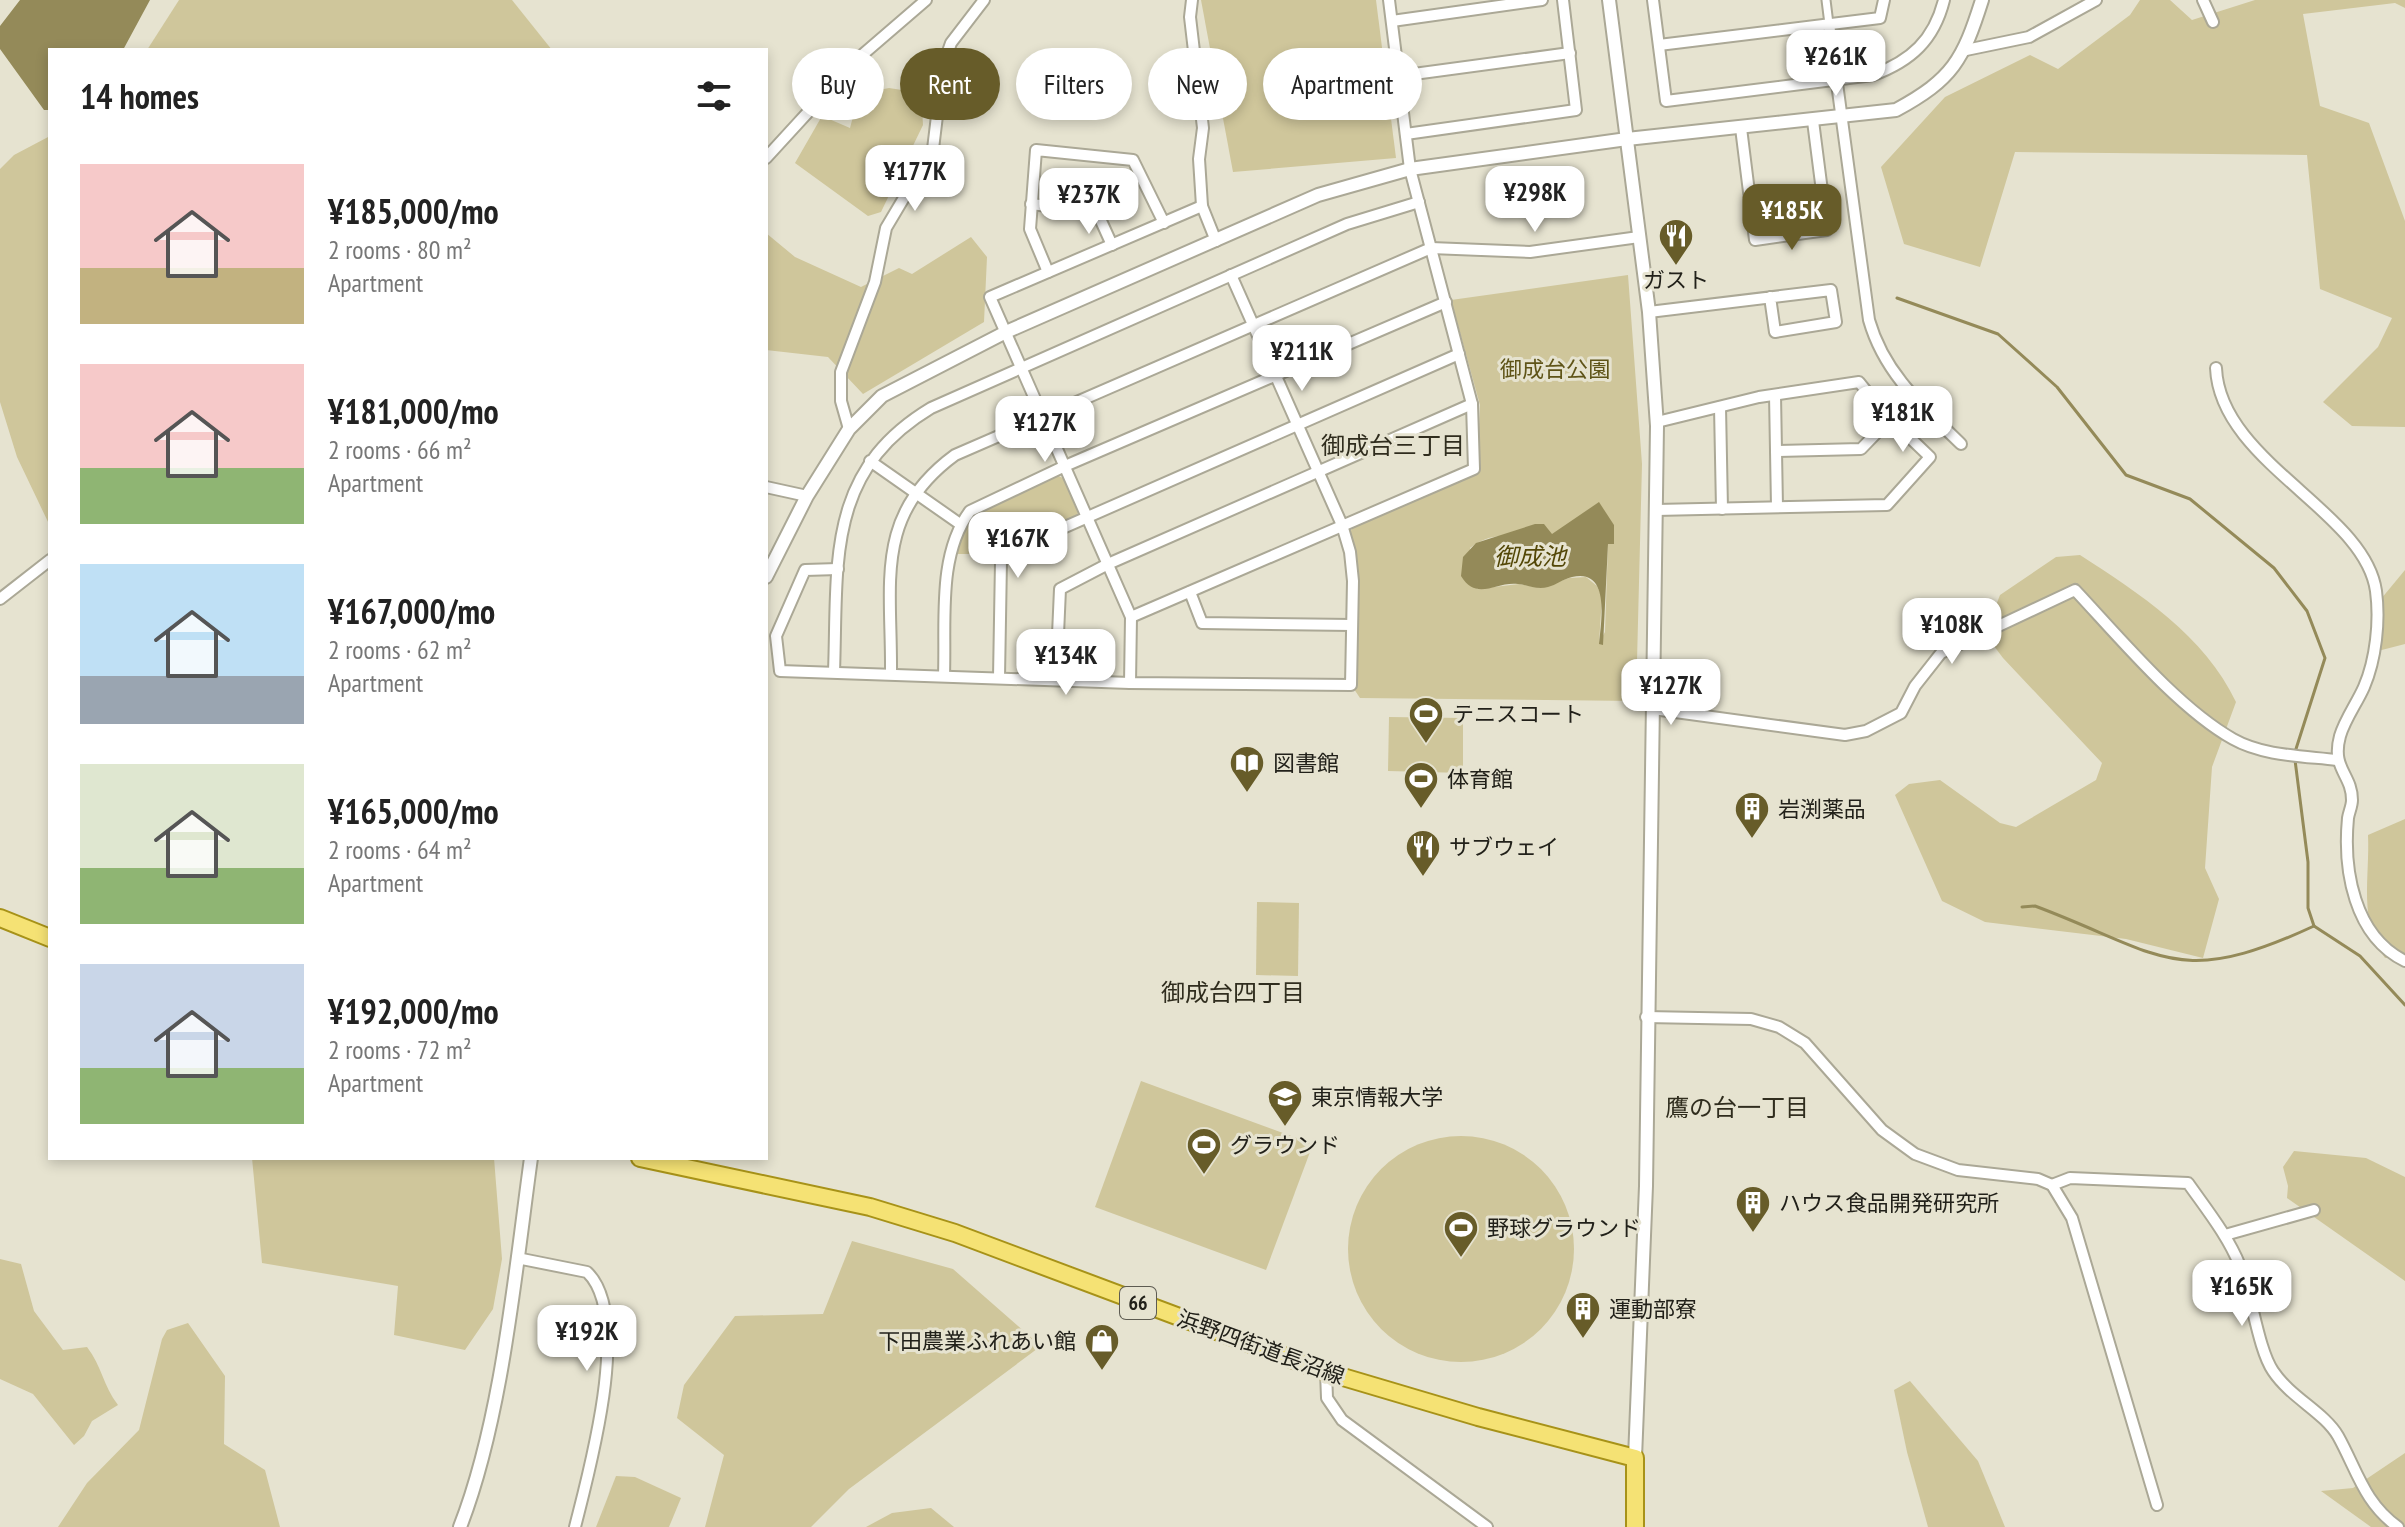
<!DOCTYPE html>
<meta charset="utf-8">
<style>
:root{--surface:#fff;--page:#f6f6f6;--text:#222;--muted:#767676;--accent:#675c29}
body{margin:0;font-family:"PT Sans Narrow","Noto Sans JP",sans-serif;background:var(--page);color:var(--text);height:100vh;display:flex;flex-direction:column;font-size:30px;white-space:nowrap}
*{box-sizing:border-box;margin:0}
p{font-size:26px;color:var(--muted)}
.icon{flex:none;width:44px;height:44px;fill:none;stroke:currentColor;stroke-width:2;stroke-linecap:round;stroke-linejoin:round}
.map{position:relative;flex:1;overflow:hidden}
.drawer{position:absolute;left:48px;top:48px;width:720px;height:1112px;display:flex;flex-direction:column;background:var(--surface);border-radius:0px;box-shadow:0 4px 12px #0003}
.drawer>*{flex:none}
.top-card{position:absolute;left:792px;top:48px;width:760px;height:72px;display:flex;gap:16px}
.price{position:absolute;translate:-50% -68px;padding:0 18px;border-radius:16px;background:#fff;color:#222;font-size:26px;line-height:52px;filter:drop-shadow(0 2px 4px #0008)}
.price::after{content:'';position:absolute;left:50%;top:48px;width:24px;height:18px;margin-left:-12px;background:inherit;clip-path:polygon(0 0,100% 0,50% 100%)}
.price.selected{background:var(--accent);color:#fff}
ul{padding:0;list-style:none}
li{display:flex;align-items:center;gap:24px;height:200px;padding:0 32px}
li span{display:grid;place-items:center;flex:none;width:224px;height:160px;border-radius:0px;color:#555}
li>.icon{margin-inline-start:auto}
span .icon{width:96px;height:96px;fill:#fffc;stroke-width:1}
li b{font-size:34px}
h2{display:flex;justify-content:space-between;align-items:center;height:96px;padding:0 32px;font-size:34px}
.tag{padding:0 28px;border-radius:36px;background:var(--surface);box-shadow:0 4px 12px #0003;font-size:28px;line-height:72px}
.tag.selected{background:var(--accent);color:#fff}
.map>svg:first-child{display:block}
.green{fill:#cfc69b;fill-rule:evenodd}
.water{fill:#948a59}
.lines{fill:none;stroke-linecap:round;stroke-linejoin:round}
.stream{stroke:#948a59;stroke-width:3}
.pedestrian-casing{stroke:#aba896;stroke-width:11}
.minor-casing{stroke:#aba896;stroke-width:14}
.tertiary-casing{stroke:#aba896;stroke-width:16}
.primary-casing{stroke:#a79218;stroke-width:20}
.pedestrian{stroke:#fff;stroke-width:7}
.minor{stroke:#fff;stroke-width:10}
.tertiary{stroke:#fff;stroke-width:12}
.primary{stroke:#f5e274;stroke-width:16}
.labels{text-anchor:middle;stroke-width:6;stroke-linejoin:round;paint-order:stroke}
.shield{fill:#e6e3d0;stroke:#5d5b51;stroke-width:2}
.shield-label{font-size:20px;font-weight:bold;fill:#22211a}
.poi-label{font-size:22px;fill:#22211a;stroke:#e6e3d0;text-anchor:start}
.park-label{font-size:22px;fill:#5f5418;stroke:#e6e3d0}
.street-label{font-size:22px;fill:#22211a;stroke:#e6e3d0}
.neighbourhood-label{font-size:24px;fill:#302d1e;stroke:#e6e3d0}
.water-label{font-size:24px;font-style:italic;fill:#534707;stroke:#e6e3d0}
</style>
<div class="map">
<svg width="2405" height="1527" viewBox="0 0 2405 1527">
<rect width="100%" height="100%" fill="#e6e3d0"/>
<g class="green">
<path d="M179,0H512L552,50H147Z"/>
<path d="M1201,0H1376L1396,158L1233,172Z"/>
<path d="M2140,0H2170L2192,20L2255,0H2405V8L2395,3L2303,14L2320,106L2369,123L2405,221V427L2352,426L2323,402L2378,347L2392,318L2320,289L2307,155L2015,152L1980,267L1904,244L1881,167L1945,97L2030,55L2058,69L2130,15Z"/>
<path d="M889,88L921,93L923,125L881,212L868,216L795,163L822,116L850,128L859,94Z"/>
<path d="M50,136V545H49V524L17,457L0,402V169L14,155Z"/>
<path d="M766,233L795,257L861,287L899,268L912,274L971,237L987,257L984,322L863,394L828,357L766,350Z"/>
<path d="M1628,275L1642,464L1636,701L1360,698L1354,689L1355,612L1349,534L1353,527L1477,473L1480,405L1451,300ZM1599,503L1614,526V543L1608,544L1605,632L1599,643L1602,597L1597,586L1586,577L1569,578L1541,588L1519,584L1477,589L1470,548C1498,526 1523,542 1551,535C1567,530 1584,511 1599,503Z"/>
<path d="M1056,475L1063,478L1078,513L1075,519L998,554H953C956,507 1021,492 1056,475Z"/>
<path d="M2080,555C2139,593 2205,636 2236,702L2212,767L2205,868L2219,899L2203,958L2126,939L1985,922L1942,901L1895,795L1909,784L1940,780L2000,823L2016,827L2096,780L2102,763L2003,658L1985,634L2000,595L2056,557Z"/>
<path d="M2405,570V644L2374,652L2376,605Z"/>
<path d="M1389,717L1463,718V773L1388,771Z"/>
<path d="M2405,819V956L2385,958C2358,921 2370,877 2368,835Z"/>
<path d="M1257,902L1299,903L1298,976L1256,975Z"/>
<path d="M1141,1081L1313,1144L1266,1270L1095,1207Z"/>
<circle cx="1461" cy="1249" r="113"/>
<path d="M2294,1151L2366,1158L2405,1177V1281L2287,1198L2288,1186L2283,1167Z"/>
<path d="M252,1158H494L502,1259L493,1309L465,1350L394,1335L398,1286L262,1263Z"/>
<path d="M852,1241L953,1269L1041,1346L849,1489L811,1527H705L724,1455L677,1418L684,1385L735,1316L823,1314Z"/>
<path d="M0,1259L21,1264L34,1311L63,1350L87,1347C102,1366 103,1386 118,1405L92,1421L84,1436L74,1445L33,1394L0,1379Z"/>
<path d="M188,1323L225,1376L224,1444L265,1470L280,1527H58L87,1483L139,1430L162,1339L167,1330Z"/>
<path d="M1910,1381L1978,1461L2005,1527H1928L1907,1452L1894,1390Z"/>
<path d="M2405,1453V1527H2371L2321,1491L2353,1488Z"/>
<path d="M616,1476L635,1477L681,1498L669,1527H596Z"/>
<path d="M931,1508L954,1527H866L892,1513Z"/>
</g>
<g class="water">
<path d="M20,0H150L123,50H50V110H44L0,49V26Z"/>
<path d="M1599,502L1614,525V544H1608L1603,645L1599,644C1601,622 1611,568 1572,577C1563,579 1556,585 1548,587C1537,590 1528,585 1518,584C1496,581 1477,602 1461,576L1463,557L1476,543L1535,524H1544L1552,534Z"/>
</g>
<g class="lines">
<g class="stream">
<path d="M1897,298L1998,334L2057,387L2126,475L2190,499L2274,568L2307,611L2325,658L2295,752"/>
<path d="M2295,760L2308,862V908L2314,926"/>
<path d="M2022,907L2035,906C2163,954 2176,990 2314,926L2360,956L2405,1005"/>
</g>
<defs>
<path id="pedestrian" d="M1826,0L1829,24"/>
<g id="minor">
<path d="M1192,0L1190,17L1203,128L1199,159L1202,206L1216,241"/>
<path d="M1653,0L1666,101L1873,75C1911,61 1934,40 1944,0"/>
<path d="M2203,0L2213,22"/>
<path d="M1392,21L1542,0"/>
<path d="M1829,24L1869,320C1884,373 1922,406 1961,444"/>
<path d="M1659,45L1880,18L1884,0"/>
<path d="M1966,50L2029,37L2096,0"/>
<path d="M1399,76L1570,53"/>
<path d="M1741,128L1755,240L1827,230L1813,121"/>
<path d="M1406,134L1576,110L1563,0"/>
<path d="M766,158L854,62L926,0"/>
<path d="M1031,204L1097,212L1112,245"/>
<path d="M1048,272L1030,229L1036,150L1133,160L1164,223"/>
<path d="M1649,312L1831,290L1836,322L1775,332L1770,297"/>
<path d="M2216,368C2220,462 2365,511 2376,591C2380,621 2376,659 2364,687C2357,703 2345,719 2340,736C2331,769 2352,774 2352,800C2352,806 2349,812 2348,818C2343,870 2354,936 2405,961"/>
<path d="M1775,395L1777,507"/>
<path d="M1720,407L1722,509"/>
<path d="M849,429L841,401V372L875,282L886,228L933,149L943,66L951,43L984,0"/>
<path d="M1776,451L1861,449L1890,419"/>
<path d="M870,461L960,524"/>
<path d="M766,487L807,496"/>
<path d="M1656,510L1887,505L1930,457L1883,412L1859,382L1759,397L1657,422"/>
<path d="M838,569L805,570L776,636L780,671L1130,683L1351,685L1353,581L1350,552L1342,525L1231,275"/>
<path d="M1190,592L1202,623L1352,625"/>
<path d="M0,599L50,560"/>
<path d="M1131,617L1474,469L1472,404L1410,169L1389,0"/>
<path d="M834,672C838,563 825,472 931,408L1347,224L1419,202"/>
<path d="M891,673C892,583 873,515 955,455L1431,248L1530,252L1639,237"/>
<path d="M944,675C946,622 937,555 970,511L1065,466L1446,302"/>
<path d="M999,677L1001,561L1008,552L1459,354"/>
<path d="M1056,680L1060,589L1108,564L1472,404"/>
<path d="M1130,683L1131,617L990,297L1202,206"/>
<path d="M1653,709L1845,735L1866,731L1901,713L1915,686L1941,653L2075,590C2119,637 2178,708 2233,739C2263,756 2303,756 2337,760"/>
<path d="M1646,1017L1751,1019L1779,1027L1805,1043L1882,1130L1915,1154L1958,1170L2038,1179L2052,1185L2072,1218L2157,1505"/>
<path d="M2052,1185L2070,1178L2188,1183C2207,1210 2228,1236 2240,1266C2252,1295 2258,1349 2273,1371C2291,1398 2324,1412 2338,1436C2357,1470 2364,1503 2398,1527"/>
<path d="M2225,1235L2314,1210"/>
<path d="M517,1258L587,1272C633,1316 589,1471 575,1527"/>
<path d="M1326,1372L1327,1398L1342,1420L1487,1527"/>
</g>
<g id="tertiary">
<path d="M1609,0L1649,312L1657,426L1646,1186L1635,1458"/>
<path d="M766,577L807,496L849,429L882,396L1006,332L1318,195L1410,169L1627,139L1896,110C1953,79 1963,60 1982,0"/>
<path d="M460,1527C502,1419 515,1273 531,1158"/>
</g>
<g id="primary">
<path d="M0,918L50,938"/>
<path d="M640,1158L870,1207L955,1233L1326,1372L1478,1417L1635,1458V1527"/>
</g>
</defs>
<use href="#pedestrian" class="pedestrian-casing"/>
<use href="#minor" class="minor-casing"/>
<use href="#tertiary" class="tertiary-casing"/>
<use href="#primary" class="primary-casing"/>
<use href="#pedestrian" class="pedestrian"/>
<use href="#minor" class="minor"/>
<use href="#tertiary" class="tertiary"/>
<use href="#primary" class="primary"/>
</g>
<defs>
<symbol id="restaurant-pin" viewBox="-11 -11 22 30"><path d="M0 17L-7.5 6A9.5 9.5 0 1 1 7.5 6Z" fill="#675c29" stroke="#e6e3d0"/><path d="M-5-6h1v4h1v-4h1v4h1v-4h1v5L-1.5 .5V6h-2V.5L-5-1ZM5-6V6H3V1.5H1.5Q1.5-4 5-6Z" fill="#fff"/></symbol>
<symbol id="stadium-pin" viewBox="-11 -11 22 30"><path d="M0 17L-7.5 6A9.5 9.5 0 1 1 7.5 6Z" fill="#675c29" stroke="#e6e3d0"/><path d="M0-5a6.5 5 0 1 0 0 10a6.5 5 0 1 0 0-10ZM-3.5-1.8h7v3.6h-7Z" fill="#fff"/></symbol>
<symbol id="library-pin" viewBox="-11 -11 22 30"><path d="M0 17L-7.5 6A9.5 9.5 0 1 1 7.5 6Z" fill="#675c29" stroke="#e6e3d0"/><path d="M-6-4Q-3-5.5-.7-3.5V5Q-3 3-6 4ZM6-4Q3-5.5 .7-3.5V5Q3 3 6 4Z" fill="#fff"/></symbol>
<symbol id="building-pin" viewBox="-11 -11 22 30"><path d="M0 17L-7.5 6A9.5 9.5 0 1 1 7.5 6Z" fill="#675c29" stroke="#e6e3d0"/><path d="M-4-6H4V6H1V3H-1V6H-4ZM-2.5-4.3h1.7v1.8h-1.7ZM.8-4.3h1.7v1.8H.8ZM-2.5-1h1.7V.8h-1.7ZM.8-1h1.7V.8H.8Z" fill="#fff"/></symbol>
<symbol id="university-pin" viewBox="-11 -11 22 30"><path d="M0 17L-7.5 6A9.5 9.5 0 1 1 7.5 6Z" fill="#675c29" stroke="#e6e3d0"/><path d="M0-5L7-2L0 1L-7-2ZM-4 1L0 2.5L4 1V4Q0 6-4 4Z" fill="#fff"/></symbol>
<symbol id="shop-pin" viewBox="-11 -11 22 30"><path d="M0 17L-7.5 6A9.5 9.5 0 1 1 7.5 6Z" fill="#675c29" stroke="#e6e3d0"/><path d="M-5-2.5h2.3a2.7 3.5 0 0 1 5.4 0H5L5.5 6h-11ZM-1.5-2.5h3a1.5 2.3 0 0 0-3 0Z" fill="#fff"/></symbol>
</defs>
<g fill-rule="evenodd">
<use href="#restaurant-pin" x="1656" y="216" width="40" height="54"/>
<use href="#stadium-pin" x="1406" y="694" width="40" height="54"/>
<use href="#library-pin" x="1227" y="743" width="40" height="54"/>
<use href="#stadium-pin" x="1401" y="759" width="40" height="54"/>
<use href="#building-pin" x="1732" y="789" width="40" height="54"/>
<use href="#restaurant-pin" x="1403" y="827" width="40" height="54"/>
<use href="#university-pin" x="1265" y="1077" width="40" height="54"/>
<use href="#stadium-pin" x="1184" y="1125" width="40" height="54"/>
<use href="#building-pin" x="1733" y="1183" width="40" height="54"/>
<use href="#stadium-pin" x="1441" y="1208" width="40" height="54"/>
<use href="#building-pin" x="1563" y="1289" width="40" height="54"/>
<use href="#shop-pin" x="1082" y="1321" width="40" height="54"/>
</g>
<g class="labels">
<rect class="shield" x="1120" y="1287" width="36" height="32" rx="6"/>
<g class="shield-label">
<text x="1138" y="1310">66</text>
</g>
<g class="poi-label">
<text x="1676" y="288" text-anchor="middle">ガスト</text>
<text x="1452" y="722">テニスコート</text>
<text x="1273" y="771">図書館</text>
<text x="1447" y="787">体育館</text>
<text x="1778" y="817">岩渕薬品</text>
<text x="1449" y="855">サブウェイ</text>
<text x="1311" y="1105">東京情報大学</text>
<text x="1230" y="1153">グラウンド</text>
<text x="1779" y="1211">ハウス食品開発研究所</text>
<text x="1487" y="1236">野球グラウンド</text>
<text x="1609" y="1317">運動部寮</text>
<text x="1076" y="1349" text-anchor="end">下田農業ふれあい館</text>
</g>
<g class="park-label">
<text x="1555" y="377">御成台公園</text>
</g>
<g class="street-label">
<text transform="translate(1261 1347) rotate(20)" y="8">浜野四街道長沼線</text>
</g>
<g class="neighbourhood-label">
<text x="1393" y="454">御成台三丁目</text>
<text x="1233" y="1001">御成台四丁目</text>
<text x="1737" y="1116">鷹の台一丁目</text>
</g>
<g class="water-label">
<text x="1530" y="565">御成池</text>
</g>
</g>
</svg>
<b class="price" style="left:1836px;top:98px">¥261K</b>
<b class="price" style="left:915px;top:213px">¥177K</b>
<b class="price" style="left:1535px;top:234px">¥298K</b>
<b class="price" style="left:1089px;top:236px">¥237K</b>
<b class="price selected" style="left:1792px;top:252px">¥185K</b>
<b class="price" style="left:1302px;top:393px">¥211K</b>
<b class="price" style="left:1903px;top:454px">¥181K</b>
<b class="price" style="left:1045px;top:464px">¥127K</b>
<b class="price" style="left:1018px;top:580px">¥167K</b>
<b class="price" style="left:1952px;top:666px">¥108K</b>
<b class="price" style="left:1066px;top:697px">¥134K</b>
<b class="price" style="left:1671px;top:727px">¥127K</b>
<b class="price" style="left:2242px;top:1328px">¥165K</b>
<b class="price" style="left:587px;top:1373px">¥192K</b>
<div class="top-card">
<a class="tag">Buy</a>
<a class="tag selected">Rent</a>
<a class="tag">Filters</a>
<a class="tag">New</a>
<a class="tag">Apartment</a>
</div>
<section class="drawer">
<h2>14 homes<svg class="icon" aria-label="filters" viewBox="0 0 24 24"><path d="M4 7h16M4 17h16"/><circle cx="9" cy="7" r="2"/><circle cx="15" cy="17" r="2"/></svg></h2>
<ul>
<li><span style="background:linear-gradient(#f6c9c9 65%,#c2b280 0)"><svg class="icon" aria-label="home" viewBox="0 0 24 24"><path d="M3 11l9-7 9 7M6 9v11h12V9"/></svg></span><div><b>¥185,000/mo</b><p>2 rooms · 80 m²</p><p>Apartment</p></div></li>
<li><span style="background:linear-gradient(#f6c9c9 65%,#8fb573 0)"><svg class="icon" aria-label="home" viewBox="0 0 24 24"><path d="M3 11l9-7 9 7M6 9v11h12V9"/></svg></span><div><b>¥181,000/mo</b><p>2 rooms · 66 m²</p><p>Apartment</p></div></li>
<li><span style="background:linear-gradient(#bfe0f5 70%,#9aa5b1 0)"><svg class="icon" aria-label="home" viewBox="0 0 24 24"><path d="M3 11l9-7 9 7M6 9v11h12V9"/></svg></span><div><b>¥167,000/mo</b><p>2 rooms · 62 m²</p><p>Apartment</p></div></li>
<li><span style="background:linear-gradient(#dfe7d0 65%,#8fb573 0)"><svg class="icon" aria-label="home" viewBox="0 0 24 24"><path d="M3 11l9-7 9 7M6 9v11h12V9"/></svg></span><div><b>¥165,000/mo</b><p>2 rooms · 64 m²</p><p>Apartment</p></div></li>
<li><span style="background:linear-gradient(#c9d6e8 65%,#8fb573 0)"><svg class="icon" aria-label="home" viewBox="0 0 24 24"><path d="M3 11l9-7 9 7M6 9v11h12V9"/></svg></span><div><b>¥192,000/mo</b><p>2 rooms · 72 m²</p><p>Apartment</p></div></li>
</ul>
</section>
</div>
